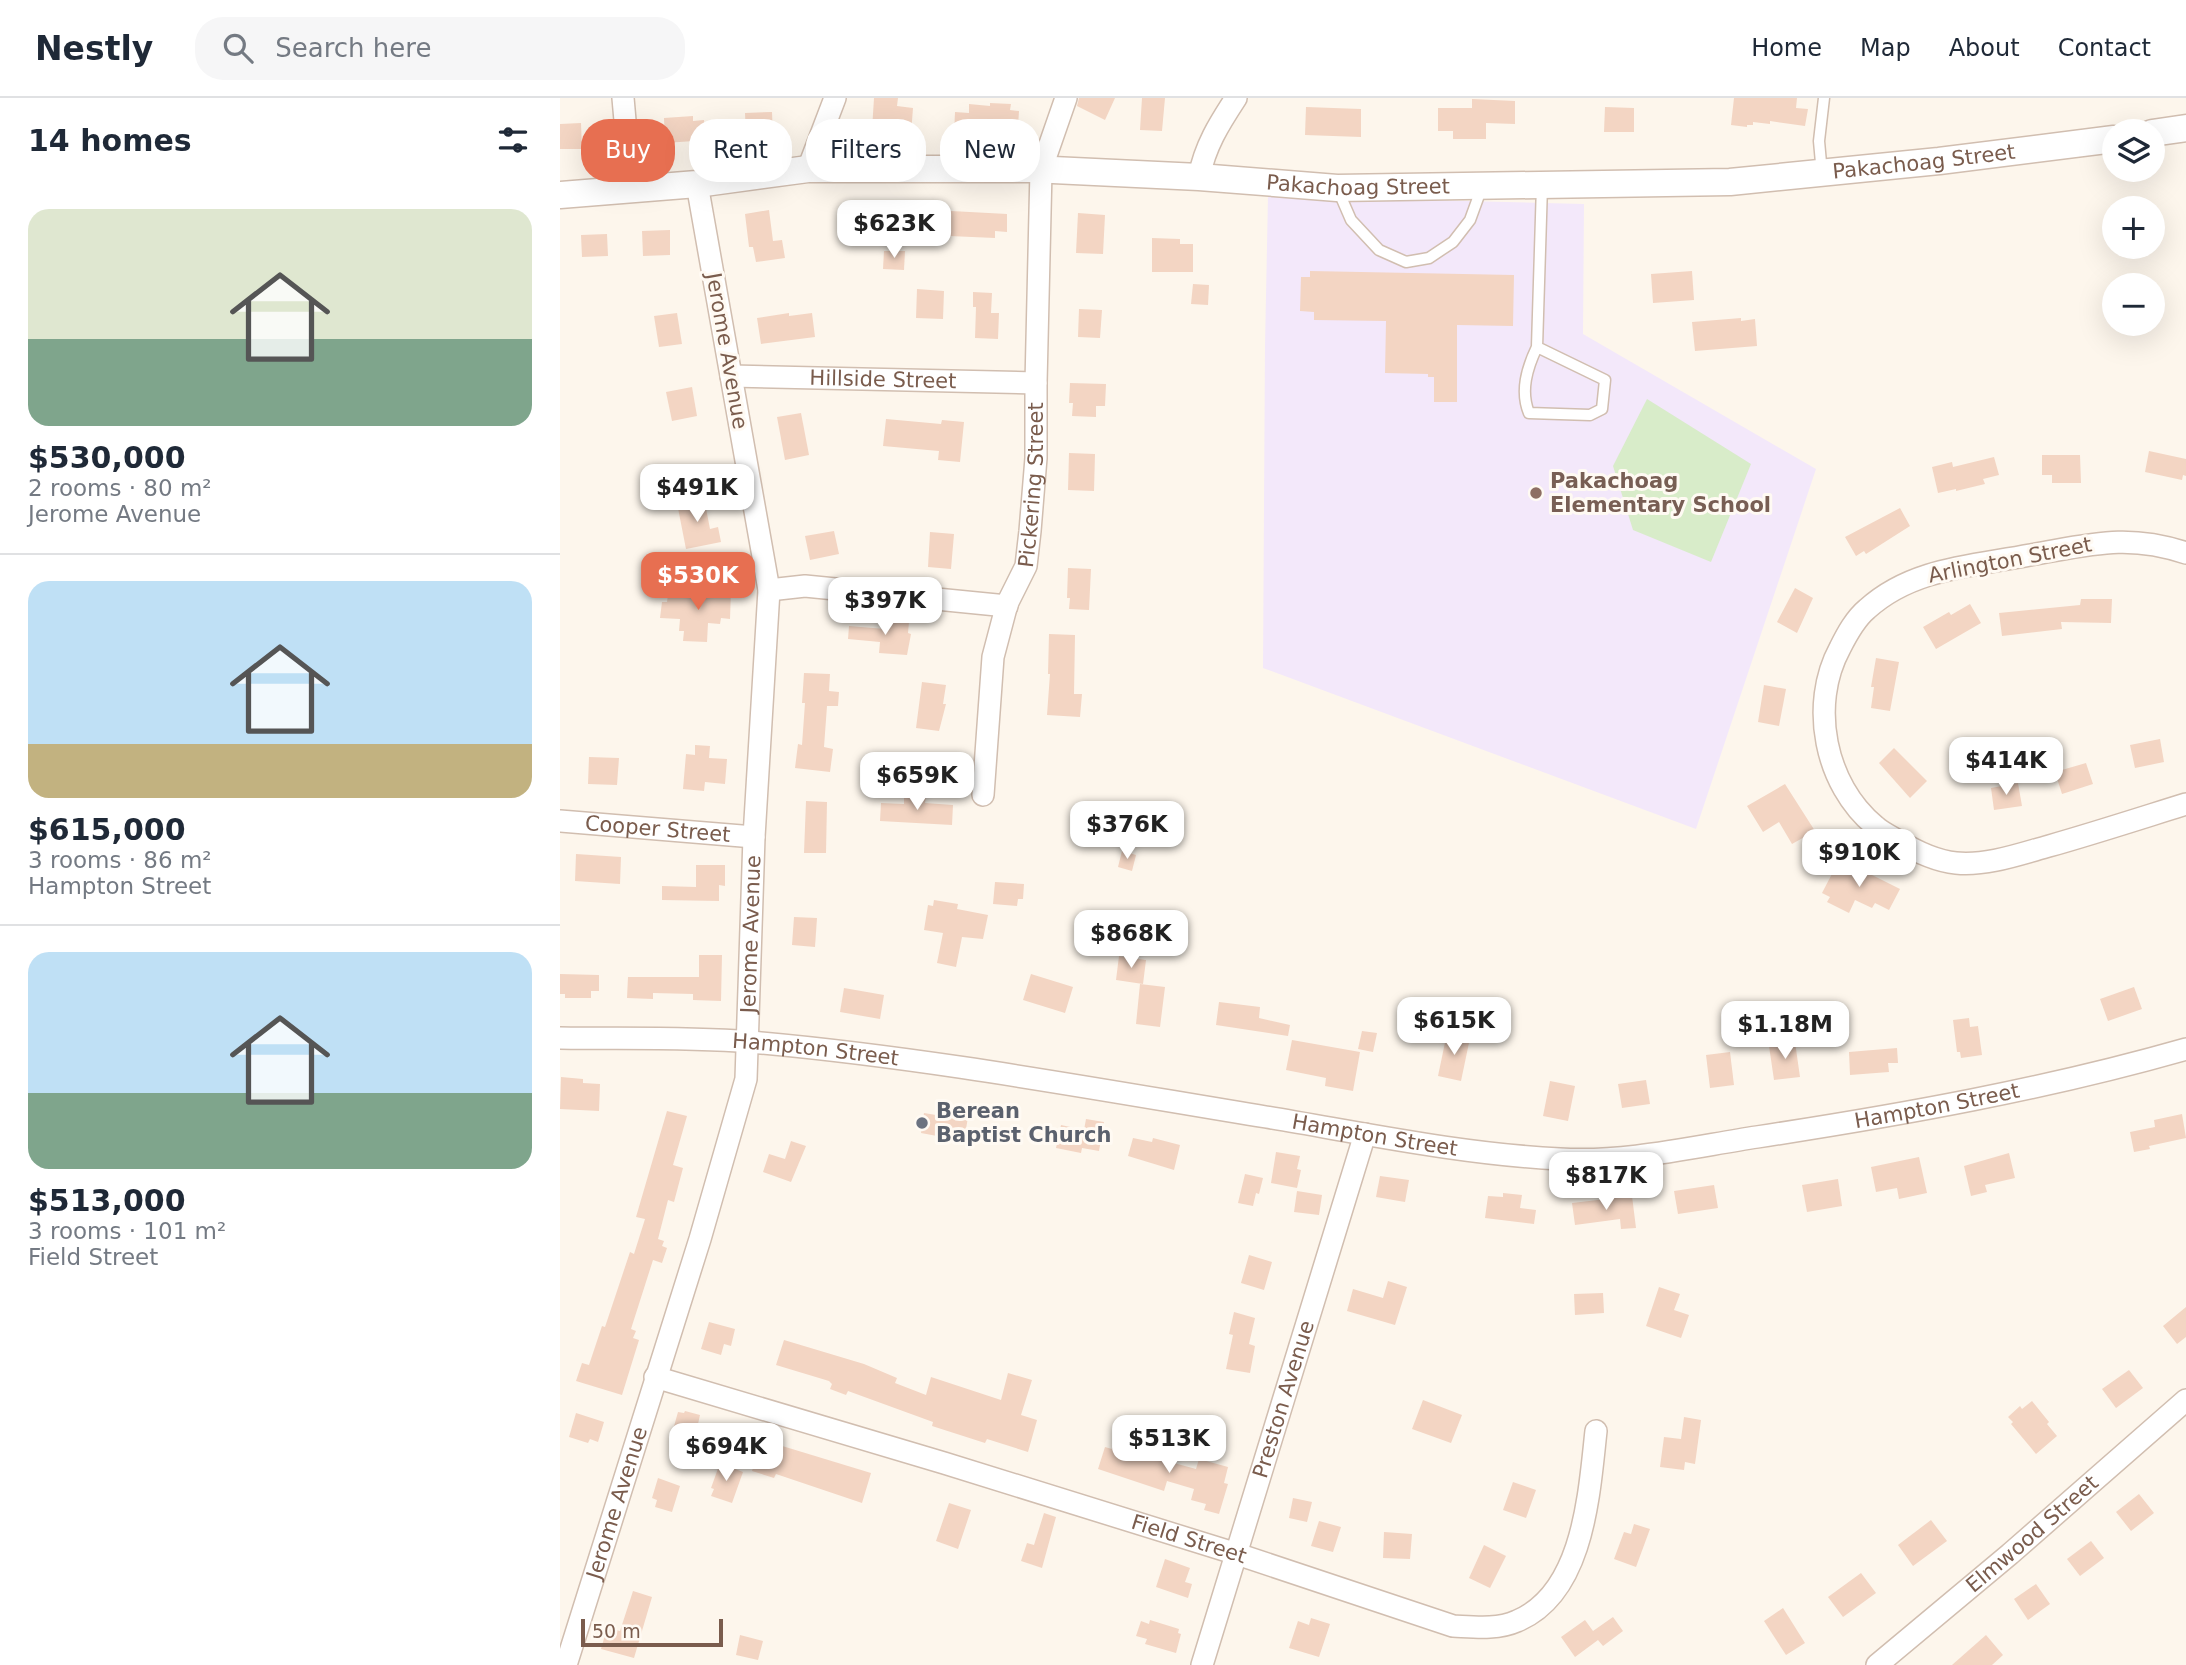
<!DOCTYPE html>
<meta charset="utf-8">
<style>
:root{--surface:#fff;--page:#f6f6f7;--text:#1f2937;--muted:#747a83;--line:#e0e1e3;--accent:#e76f51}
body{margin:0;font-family:"DejaVu Sans",sans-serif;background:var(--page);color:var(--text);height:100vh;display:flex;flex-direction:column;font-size:26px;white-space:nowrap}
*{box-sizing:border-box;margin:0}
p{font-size:23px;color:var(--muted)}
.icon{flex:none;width:38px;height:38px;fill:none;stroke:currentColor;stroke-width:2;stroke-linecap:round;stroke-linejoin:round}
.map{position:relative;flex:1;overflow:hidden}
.side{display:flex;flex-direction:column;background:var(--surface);width:560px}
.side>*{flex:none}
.banner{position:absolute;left:21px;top:21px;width:665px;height:63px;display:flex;gap:14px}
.tools{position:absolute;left:1542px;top:21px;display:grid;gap:14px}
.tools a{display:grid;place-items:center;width:63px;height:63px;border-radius:50%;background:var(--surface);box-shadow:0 7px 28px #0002;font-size:35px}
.scale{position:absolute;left:21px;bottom:18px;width:142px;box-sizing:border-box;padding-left:7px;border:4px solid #7a5c4d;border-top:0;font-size:19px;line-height:24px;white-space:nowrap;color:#7a5c4d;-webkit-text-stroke:5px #fffaf3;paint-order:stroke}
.price{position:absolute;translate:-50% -60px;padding:0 16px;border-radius:14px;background:#fff;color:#222;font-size:23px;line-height:46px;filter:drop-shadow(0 2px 4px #0008)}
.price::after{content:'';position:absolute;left:50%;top:42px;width:21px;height:16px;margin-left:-10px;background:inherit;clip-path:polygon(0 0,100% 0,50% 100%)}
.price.active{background:var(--accent);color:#fff}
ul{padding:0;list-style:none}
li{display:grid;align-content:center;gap:14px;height:371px;padding:0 28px}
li+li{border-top:2px solid var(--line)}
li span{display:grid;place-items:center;height:217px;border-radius:21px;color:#555}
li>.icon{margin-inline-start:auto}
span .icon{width:126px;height:126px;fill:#fffc;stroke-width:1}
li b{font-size:30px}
h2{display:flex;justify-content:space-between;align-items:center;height:84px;padding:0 28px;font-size:30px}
.chip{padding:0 24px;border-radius:28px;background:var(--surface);box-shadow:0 7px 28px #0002;font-size:24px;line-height:63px}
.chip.active{background:var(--accent);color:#fff}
header{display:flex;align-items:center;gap:42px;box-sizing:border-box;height:98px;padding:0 35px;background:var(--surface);border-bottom:2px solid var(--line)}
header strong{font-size:33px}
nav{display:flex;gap:38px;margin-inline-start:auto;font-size:24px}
.search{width:490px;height:63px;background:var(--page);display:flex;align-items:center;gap:18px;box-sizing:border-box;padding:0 24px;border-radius:28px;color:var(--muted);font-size:26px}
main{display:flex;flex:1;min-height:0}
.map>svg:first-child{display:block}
.education{fill:#f3e8fa}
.green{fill:#d8ecc9}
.building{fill:#f3d5c3}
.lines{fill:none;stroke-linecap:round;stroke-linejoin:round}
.service-casing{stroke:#d1beb0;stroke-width:13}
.minor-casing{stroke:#d1beb0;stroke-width:24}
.tertiary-casing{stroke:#d1beb0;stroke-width:29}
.service{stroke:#fff;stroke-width:10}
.minor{stroke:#fff;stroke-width:21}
.tertiary{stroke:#fff;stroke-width:26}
.education-dot{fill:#8d6e63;stroke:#fffaf3;stroke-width:2.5}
.worship-dot{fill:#6b7280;stroke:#fffaf3;stroke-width:2.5}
.labels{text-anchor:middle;stroke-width:6;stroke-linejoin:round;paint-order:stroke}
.street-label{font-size:21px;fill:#7a5c4d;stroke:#fffaf3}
.education-label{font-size:21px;font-weight:bold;fill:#785e54;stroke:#fffaf3;text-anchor:start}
.worship-label{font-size:21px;font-weight:bold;fill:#5b616d;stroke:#fffaf3;text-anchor:start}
</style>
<header>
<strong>Nestly</strong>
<div class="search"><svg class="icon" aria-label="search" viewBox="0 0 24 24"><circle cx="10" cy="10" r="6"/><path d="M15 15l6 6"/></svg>Search here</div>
<nav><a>Home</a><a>Map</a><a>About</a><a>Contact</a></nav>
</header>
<main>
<section class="side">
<h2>14 homes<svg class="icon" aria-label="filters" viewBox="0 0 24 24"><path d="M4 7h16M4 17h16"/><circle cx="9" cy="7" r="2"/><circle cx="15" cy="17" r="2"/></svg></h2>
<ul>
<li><span style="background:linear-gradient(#dfe7d0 60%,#7fa58c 0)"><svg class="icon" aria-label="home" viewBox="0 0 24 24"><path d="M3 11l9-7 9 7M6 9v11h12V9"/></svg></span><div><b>$530,000</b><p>2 rooms · 80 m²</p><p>Jerome Avenue</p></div></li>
<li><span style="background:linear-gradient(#bfe0f5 75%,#c2b280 0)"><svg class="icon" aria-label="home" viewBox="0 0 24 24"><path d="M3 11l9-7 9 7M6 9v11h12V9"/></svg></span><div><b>$615,000</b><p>3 rooms · 86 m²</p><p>Hampton Street</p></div></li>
<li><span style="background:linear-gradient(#bfe0f5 65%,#7fa58c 0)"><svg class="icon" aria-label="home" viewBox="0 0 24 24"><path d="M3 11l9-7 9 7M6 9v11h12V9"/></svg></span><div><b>$513,000</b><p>3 rooms · 101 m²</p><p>Field Street</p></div></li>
</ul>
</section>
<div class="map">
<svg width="1626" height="1567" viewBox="0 0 1626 1567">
<rect width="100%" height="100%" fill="#fdf6ec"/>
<path class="education" d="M708,98L1024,106L1023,236L1256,371L1136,731L703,570L705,248Z"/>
<path class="green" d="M1087,301L1191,366L1151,464L1073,432L1053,368Z"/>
<g class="building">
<path d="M314,0H338L337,8L353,10L351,36L312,32Z"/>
<path d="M519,0H555L545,22L517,8Z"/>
<path d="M582,0H605L602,33L580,32Z"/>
<path d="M1174,0H1237L1236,10L1248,11L1245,28L1210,23V26L1193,24V27H1187V29L1171,27Z"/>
<path d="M912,1L955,3V26L926,25V41H893V33H878V10H912Z"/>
<path d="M430,5L451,6L450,12L459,13L458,28L449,27V31L430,29L429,39L394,37L395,14L409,15V6L430,8Z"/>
<path d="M746,9L801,11V39L745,37Z"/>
<path d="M1045,9L1074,10V34H1044Z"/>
<path d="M212,14L213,39L186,40L185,15Z"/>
<path d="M133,18V23L144,22L145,40L133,41L134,43L105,45L104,20Z"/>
<path d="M21,25L22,51H0V26Z"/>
<path d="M305,111L327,112L326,142L301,140Z"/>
<path d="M209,112L213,143L222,142L225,160L196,164L193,149H189L185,116Z"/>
<path d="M391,113L447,116V134L435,133V140L389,138Z"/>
<path d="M518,115L545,117L543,156L516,155Z"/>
<path d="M110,132V157L83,158L82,133Z"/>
<path d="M47,136L48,158L22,159L21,137Z"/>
<path d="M592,140L620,141V146H633V174H592Z"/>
<path d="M324,153H345L344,172L323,171Z"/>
<path d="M750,173L954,177L953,228L897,227V304H874V279H868V276L825,275L826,223L754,222V214L740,213L741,179H750Z"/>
<path d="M1132,173L1134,202L1093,205L1091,176Z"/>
<path d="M633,186L649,187L648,207L631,206Z"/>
<path d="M357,191L384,193L383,221L356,220Z"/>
<path d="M413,194L432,195L431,215H439L438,241L415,240L416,209H413Z"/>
<path d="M519,211L542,212L540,240L518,239Z"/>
<path d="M117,215L122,246L99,249L94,218Z"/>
<path d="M229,215V218L252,215L255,239L201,246L197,220Z"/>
<path d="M1181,220V223L1195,221L1197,248L1135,253L1132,224Z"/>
<path d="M510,285L546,286L545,308H536V319L512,318L513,305H509Z"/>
<path d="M132,289L137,318L112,323L106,294Z"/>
<path d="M241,315L249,357L225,362L217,319Z"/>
<path d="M326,321L381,326L382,322L404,324L400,364L378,362L379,353L323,348Z"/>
<path d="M1589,353L1626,361V378L1623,377L1622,382L1585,374Z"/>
<path d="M509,355L535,356L534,393L508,392Z"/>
<path d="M1482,357H1520L1521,385H1492V377H1482Z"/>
<path d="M1434,359L1439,377L1423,381L1425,386L1396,393V391L1378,395L1372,369L1392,364L1393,369Z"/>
<path d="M144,400L150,431L158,429L161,444L126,451L117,405Z"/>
<path d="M1340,410L1350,428L1306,456L1304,453L1296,458L1285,439Z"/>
<path d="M274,433L279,456L250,462L245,438Z"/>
<path d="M370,434L394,436L391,471L368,469Z"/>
<path d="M508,470L531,471L529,512L509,511L510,500H507Z"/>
<path d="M135,490L171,492L170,521L161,520L160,526L148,525L147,544L123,543L124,533H119L120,521L100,520L102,504H107L108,497L135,498Z"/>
<path d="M1235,490L1253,500L1237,535L1217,524Z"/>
<path d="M1521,501H1552L1551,525L1501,524L1502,531L1442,538L1439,515L1520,507Z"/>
<path d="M1410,506L1421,525L1376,551L1363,529L1389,514L1391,517Z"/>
<path d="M326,522L349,524L348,535L351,536L347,557L319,555L320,544L288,541L289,528L325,531Z"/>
<path d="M489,536L515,537L514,596H522L520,619L487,617L490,576H488Z"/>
<path d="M1316,560L1339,564L1330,613L1311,610L1314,589H1311Z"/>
<path d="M244,575L270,576L269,593L279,594L278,608H267L264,649L273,651L270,674L235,670L238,646L242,647L245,605H242Z"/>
<path d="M362,584L386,587L383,606H386L379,633L356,630Z"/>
<path d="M1204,587L1226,591L1219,628L1198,624Z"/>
<path d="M1600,641L1604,664L1575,670L1570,647Z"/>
<path d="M135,647L150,648L149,660L167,661L165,686L145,684L144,693L123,691L126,656L135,657Z"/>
<path d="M1334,650L1367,683L1350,700L1319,665Z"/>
<path d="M29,659L59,660L57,687L28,686Z"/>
<path d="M1526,665L1533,686L1502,696L1495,674Z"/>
<path d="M1458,685L1462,708L1434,712L1431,690Z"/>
<path d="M1225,686L1255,733L1232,746L1219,724L1203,734L1187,708Z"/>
<path d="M344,698L366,699L365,705L393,707L392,727L320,723L321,705L344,706Z"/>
<path d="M246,703L267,704L266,755H244Z"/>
<path d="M562,753L576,757L572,773L558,769Z"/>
<path d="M16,756L61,759L60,786L15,783Z"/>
<path d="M1290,762L1309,772L1308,775L1340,791L1329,812L1315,805L1312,810L1295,802L1289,815L1267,804L1270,799L1262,795L1274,772L1282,777Z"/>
<path d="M136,767H165V788L159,787V803L102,802V788L136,789Z"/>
<path d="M435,784L464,786L463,801H458L457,808L433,806Z"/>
<path d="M374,802L398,806L397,811L428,817L423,841L402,839L396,869L377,865L383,835L364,832L368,807L373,808Z"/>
<path d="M234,819L257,820L255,849L232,847Z"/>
<path d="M139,857H162L161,903L133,902V896L93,895V901L67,900L68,879H139Z"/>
<path d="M559,858L586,862L583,886L556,882Z"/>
<path d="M0,876L39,877V893H31V900H5V896H0Z"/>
<path d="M471,876L513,889L505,915L463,902Z"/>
<path d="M580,886L605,889L600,929L576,926Z"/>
<path d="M1574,889L1582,911L1548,923L1540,901Z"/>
<path d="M284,890L324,897L320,921L280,914Z"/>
<path d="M659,904L700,909L699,920L730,927L728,938L656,927Z"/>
<path d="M1267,917L1268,933L1247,935L1245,918Z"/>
<path d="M1409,920L1410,929L1418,928L1422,957L1401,960L1400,954H1397L1393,922Z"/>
<path d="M802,933L817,935L813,954L798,951Z"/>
<path d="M887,935L910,940L901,983L878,978Z"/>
<path d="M732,942L800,954L793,993L765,988L766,980L726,972Z"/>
<path d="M1235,944L1240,979L1214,982L1209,948Z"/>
<path d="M1337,950L1338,965H1328L1329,974L1290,977L1289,954Z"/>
<path d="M1170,954L1174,987L1150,990L1146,957Z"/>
<path d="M1,979L23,981V985L40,986L39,1013L0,1011Z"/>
<path d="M1086,982L1090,1006L1062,1010L1058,986Z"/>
<path d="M990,983L1015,988L1008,1023L983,1018Z"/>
<path d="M107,1013L127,1018L113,1067L123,1070L114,1104L108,1102L98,1141L104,1143L102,1148L107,1150L102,1165L93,1162L71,1231L76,1233L73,1240L79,1242L62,1297L16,1283L22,1265L29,1267L42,1228L45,1229L70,1154L74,1156L85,1121L76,1119Z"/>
<path d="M377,1013L408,1019L404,1043L361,1035L364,1015L376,1017Z"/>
<path d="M1622,1016L1626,1040L1589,1048L1590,1051L1574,1054L1570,1034L1595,1029L1594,1022Z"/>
<path d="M526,1021L544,1024L539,1053L522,1050L521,1055L496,1050L501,1027L524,1032Z"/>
<path d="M573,1040L592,1044L593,1040L620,1047L614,1072L568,1058Z"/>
<path d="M231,1043L246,1048L231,1084L203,1074L209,1056L225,1061Z"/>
<path d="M716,1054L740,1058L737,1071L741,1072L737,1090L711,1085Z"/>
<path d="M1449,1055L1455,1080L1425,1087L1427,1094L1411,1098L1404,1068Z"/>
<path d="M1359,1059L1367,1095L1339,1101L1337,1090L1316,1094L1311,1069Z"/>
<path d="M685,1076L703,1080L699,1096L696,1095L693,1108L678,1105Z"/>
<path d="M820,1078L849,1082L845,1104L816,1099Z"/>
<path d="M1278,1081L1282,1108L1247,1114L1242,1087Z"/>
<path d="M1154,1087L1158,1110L1118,1116L1114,1093Z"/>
<path d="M737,1093L762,1097L759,1117L734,1114Z"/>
<path d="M943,1095L962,1097L960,1110L976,1112L974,1126L925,1120L928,1098L943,1099Z"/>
<path d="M1072,1098L1076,1130L1061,1131L1060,1121L1015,1127L1012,1105Z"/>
<path d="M689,1157L712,1164L704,1192L681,1185Z"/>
<path d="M828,1183L847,1189L835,1227L787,1213L793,1191L823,1200Z"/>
<path d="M1099,1189L1120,1196L1114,1212L1129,1217L1121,1240L1086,1228Z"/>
<path d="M1043,1195L1044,1215L1015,1217L1014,1196Z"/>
<path d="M1626,1209V1239L1617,1246L1603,1228Z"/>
<path d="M674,1214L695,1220L689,1246L695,1248L690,1275L666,1271L673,1237L669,1236Z"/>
<path d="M149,1224L175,1231L171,1248L164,1246L161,1257L141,1251Z"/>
<path d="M224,1242L304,1266L337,1280L335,1285L366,1297L371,1279L441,1302L448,1275L472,1282L461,1317L477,1322L468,1354L427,1341L425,1345L372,1328L373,1324L288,1293L286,1297L270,1291L272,1286L269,1283L216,1267Z"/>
<path d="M1569,1272L1583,1290L1556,1310L1542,1291Z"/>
<path d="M863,1302L902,1317L891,1345L852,1331Z"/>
<path d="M1472,1303L1489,1324L1487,1326L1497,1338L1476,1356L1451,1326L1453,1324L1448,1319L1460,1308L1462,1311Z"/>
<path d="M125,1313L140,1317L134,1344L111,1339L118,1314L124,1315Z"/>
<path d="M16,1315L44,1324L38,1344L30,1341L28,1345L9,1339Z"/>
<path d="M1124,1319L1141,1322L1135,1366L1125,1364L1124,1372L1100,1369L1104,1339L1121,1341Z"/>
<path d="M203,1339L220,1345L219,1347L311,1375L302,1405L216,1376L214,1380L192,1373Z"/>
<path d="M553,1346L574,1351L573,1354L636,1371L639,1361L668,1369L664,1385L668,1386L659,1416L644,1412L646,1406L631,1402L634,1391L607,1383L604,1393L538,1371L545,1349L552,1351Z"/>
<path d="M160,1365L183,1374L172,1405L151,1398L154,1391L151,1390Z"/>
<path d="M98,1380L120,1388L112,1414L95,1409L97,1402L92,1400Z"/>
<path d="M953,1384L976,1392L966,1420L943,1412Z"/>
<path d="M1579,1396L1594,1415L1571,1433L1556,1414Z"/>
<path d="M733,1400L752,1404L747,1424L729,1420Z"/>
<path d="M389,1405L411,1412L398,1451L376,1443Z"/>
<path d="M484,1415L496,1419L482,1470L461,1463L467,1445L474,1447Z"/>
<path d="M1371,1422L1387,1443L1353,1468L1338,1447Z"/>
<path d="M759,1423L781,1429L773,1454L751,1448Z"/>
<path d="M1074,1426L1090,1431L1076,1469L1054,1461L1064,1434L1071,1436Z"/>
<path d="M824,1434L852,1436L850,1461L823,1460Z"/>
<path d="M1531,1443L1544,1460L1520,1478L1507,1461Z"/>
<path d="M924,1447L946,1458L930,1490L909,1480Z"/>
<path d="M605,1461L630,1470L625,1484L632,1486L628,1500L596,1489Z"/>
<path d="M1301,1475L1316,1495L1283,1519L1268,1499Z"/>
<path d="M1476,1486L1490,1506L1468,1522L1454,1501Z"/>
<path d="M73,1493L92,1499L74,1560L41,1551L47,1530L60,1533Z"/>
<path d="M1223,1510L1245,1545L1226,1557L1204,1523Z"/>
<path d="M1053,1519L1063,1533L1043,1548L1038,1542L1015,1559L1001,1539L1025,1522L1033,1533Z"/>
<path d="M751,1520L770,1526L759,1559L729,1550L738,1523L749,1527Z"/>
<path d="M590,1522L619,1531L618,1535L621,1536L616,1555L585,1546L587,1541L576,1538L581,1523L589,1526Z"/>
<path d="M180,1537L203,1543L198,1562L176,1557Z"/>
<path d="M1426,1537L1443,1557L1432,1567H1392Z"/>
</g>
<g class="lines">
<defs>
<g id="service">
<path d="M1262,76L1259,43L1264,0"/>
<path d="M778,92L791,122L819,152L846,164L869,160L893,144L910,122L922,89"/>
<path d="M977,249L1045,282L1042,311L1030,317L969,315C960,293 967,270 977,249L982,87"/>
</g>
<g id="minor">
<path d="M63,0L71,90"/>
<path d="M248,71L275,0"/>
<path d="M639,79C645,48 659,26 676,0"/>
<path id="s1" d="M171,278L476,285"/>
<path d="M1626,455C1567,435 1529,447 1470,457C1413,468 1352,470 1307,511C1295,521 1287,536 1280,550C1249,607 1265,687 1315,728C1321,734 1330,738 1337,742C1355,753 1375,763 1396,765C1427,768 1460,756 1489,748C1535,735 1581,720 1626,706"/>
<path d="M209,492L245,488L447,508"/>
<path id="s2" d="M423,697L433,559L447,506L466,468L470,433L476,360V285L481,72L506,0"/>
<path id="s3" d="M0,723L194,739"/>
<path id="s4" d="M0,940C63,941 127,939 190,944C363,959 535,991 706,1019C803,1035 901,1056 1000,1061C1066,1065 1132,1049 1197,1039C1341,1017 1486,991 1626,951"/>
<path id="s5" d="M95,1279L384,1365L677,1456L893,1528C914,1529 937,1532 957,1523C1024,1495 1029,1396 1036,1333"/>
<path id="s6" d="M6,1567L140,1141L186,981L194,739L209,492L137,86"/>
<path id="s7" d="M642,1567L805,1036"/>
<path id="s8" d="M1317,1567L1450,1456L1626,1302"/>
</g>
<g id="tertiary">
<path d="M1592,35L1626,30"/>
<path id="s9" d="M0,97L137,86L248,71H472L639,79L777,90L1170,84L1379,63L1554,41"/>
</g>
</defs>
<use href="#service" class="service-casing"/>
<use href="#minor" class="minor-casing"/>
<use href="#tertiary" class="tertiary-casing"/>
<use href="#service" class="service"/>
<use href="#minor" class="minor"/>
<use href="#tertiary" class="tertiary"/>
</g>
<circle class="education-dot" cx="976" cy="395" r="7"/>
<circle class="worship-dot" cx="362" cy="1025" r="7"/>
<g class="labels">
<g class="street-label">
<text dy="7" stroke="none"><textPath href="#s9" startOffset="1367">Pakachoag Street</textPath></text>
<text dy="7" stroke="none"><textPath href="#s9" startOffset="800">Pakachoag Street</textPath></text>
<text transform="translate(167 253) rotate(80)" y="7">Jerome Avenue</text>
<text dy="7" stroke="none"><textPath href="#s1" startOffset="152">Hillside Street</textPath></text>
<text dy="7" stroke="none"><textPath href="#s2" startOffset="317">Pickering Street</textPath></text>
<text transform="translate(1450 462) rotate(-11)" y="7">Arlington Street</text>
<text dy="7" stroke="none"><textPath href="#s3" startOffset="98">Cooper Street</textPath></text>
<text dy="7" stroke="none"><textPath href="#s6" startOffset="758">Jerome Avenue</textPath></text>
<text dy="7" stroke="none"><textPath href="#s4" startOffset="256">Hampton Street</textPath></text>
<text dy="7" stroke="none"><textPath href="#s4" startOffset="1390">Hampton Street</textPath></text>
<text dy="7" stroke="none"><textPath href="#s4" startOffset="822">Hampton Street</textPath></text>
<text dy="7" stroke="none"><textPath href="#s7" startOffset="278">Preston Avenue</textPath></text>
<text dy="7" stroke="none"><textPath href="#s6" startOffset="170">Jerome Avenue</textPath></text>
<text dy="7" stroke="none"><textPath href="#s8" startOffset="203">Elmwood Street</textPath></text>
<text dy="7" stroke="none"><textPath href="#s5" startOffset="558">Field Street</textPath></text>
</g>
<g class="education-label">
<text x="990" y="390">Pakachoag<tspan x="990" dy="24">Elementary School</tspan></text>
</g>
<g class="worship-label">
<text x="376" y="1020">Berean<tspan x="376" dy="24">Baptist Church</tspan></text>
</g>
</g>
</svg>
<div class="tools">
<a><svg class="icon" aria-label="layers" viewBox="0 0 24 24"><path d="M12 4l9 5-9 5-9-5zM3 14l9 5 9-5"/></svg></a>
<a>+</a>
<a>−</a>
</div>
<div class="scale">50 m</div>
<b class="price" style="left:334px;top:162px">$623K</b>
<b class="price" style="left:137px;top:426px">$491K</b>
<b class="price active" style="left:138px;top:514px">$530K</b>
<b class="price" style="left:325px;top:539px">$397K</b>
<b class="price" style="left:1446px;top:699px">$414K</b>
<b class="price" style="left:357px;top:714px">$659K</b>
<b class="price" style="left:567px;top:763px">$376K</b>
<b class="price" style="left:1299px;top:791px">$910K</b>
<b class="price" style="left:571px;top:872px">$868K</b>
<b class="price" style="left:894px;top:959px">$615K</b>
<b class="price" style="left:1225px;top:963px">$1.18M</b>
<b class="price" style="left:1046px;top:1114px">$817K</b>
<b class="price" style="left:609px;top:1377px">$513K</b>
<b class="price" style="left:166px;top:1385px">$694K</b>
<div class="banner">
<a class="chip active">Buy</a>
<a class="chip">Rent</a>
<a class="chip">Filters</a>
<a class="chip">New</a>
</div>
</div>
</main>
